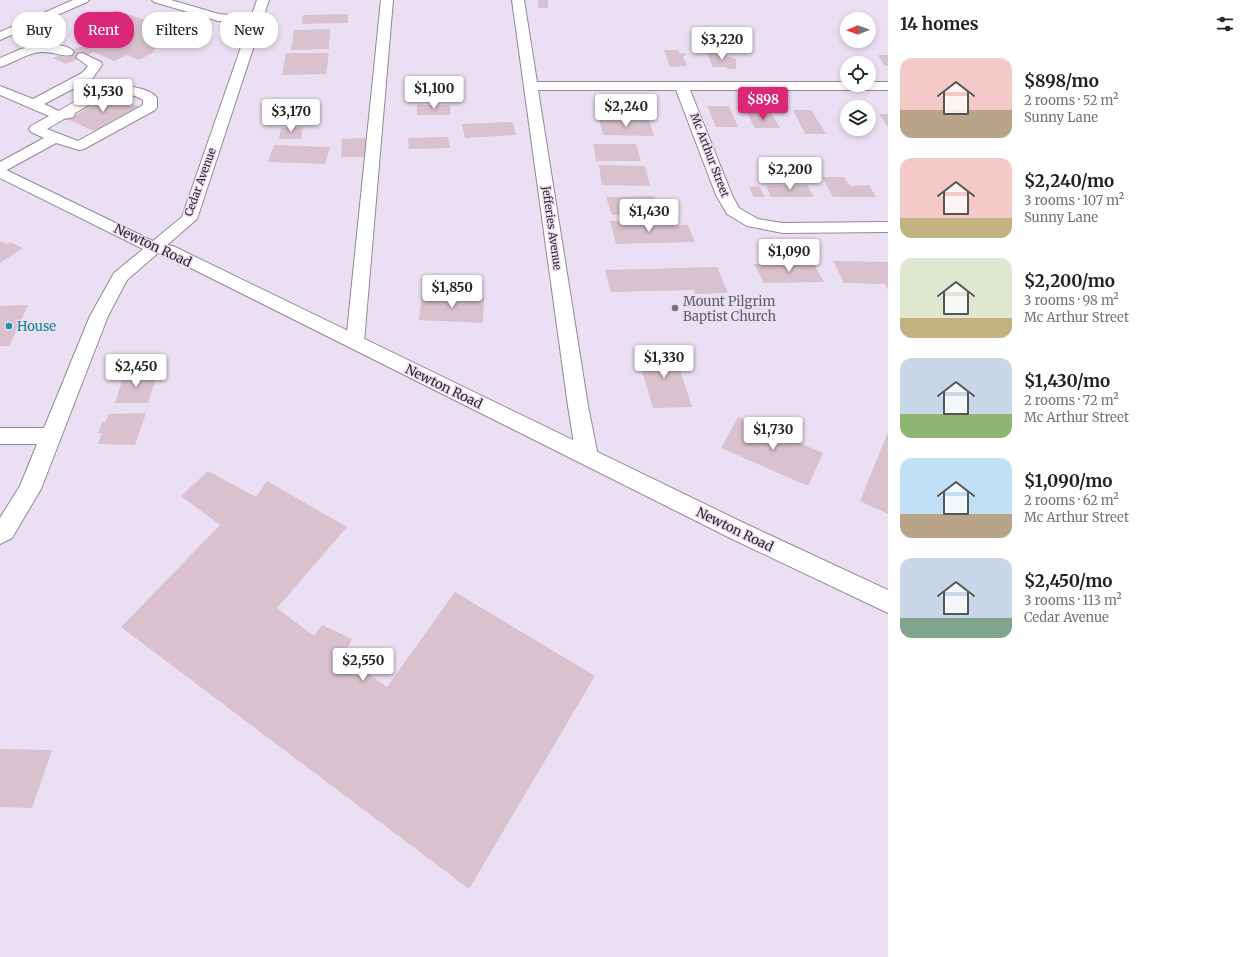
<!DOCTYPE html>
<meta charset="utf-8">
<style>
:root{--surface:#fff;--page:#f6f6f6;--text:#202124;--muted:#757577;--accent:#db2777}
body{margin:0;font-family:Merriweather,serif;background:var(--page);color:var(--text);height:100vh;display:flex;flex-direction:column;font-size:15px;white-space:nowrap}
*{box-sizing:border-box;margin:0}
p{font-size:13px;color:var(--muted)}
.icon{flex:none;width:22px;height:22px;fill:none;stroke:currentColor;stroke-width:2;stroke-linecap:round;stroke-linejoin:round}
.map{position:relative;flex:1;overflow:hidden}
.sheet{display:flex;flex-direction:column;background:var(--surface);width:360px}
.sheet>*{flex:none}
.top-card{position:absolute;left:12px;top:12px;width:380px;height:36px;display:flex;gap:8px}
.needle{width:26px;rotate:269deg}
.tools{position:absolute;left:840px;top:12px;display:grid;gap:8px}
.tools a{display:grid;place-items:center;width:36px;height:36px;border-radius:50%;background:var(--surface);box-shadow:0 2px 6px #0003;font-size:20px}
.price{position:absolute;translate:-50% -34px;padding:0 9px;border-radius:4px;background:#fff;color:#222;font-size:13px;line-height:26px;filter:drop-shadow(0 1px 2px #0008)}
.price::after{content:'';position:absolute;left:50%;top:24px;width:12px;height:9px;margin-left:-6px;background:inherit;clip-path:polygon(0 0,100% 0,50% 100%)}
.price.current{background:var(--accent);color:#fff}
ul{padding:0;list-style:none}
li{display:flex;align-items:center;gap:12px;height:100px;padding:0 12px}
li span{display:grid;place-items:center;flex:none;width:112px;height:80px;border-radius:12px;color:#555}
li>.icon{margin-inline-start:auto}
span .icon{width:48px;height:48px;fill:#fffc;stroke-width:1}
li b{font-size:17px}
h2{display:flex;justify-content:space-between;align-items:center;height:48px;padding:0 12px;font-size:17px}
.tag{padding:0 14px;border-radius:16px;background:var(--surface);box-shadow:0 2px 6px #0003;font-size:14px;line-height:36px}
.tag.current{background:var(--accent);color:#fff}
main{display:flex;flex:1;min-height:0}
.map>svg:first-child{display:block}
.building{fill:#d9c2cd}
.lines{fill:none;stroke-linecap:round;stroke-linejoin:round}
.minor-casing{stroke:#92889a;stroke-width:2}
.major-casing{stroke:#92889a;stroke-width:2}
.minor{fill:#fff;fill-rule:evenodd}
.major{fill:#fff;fill-rule:evenodd}
.worship-dot{fill:#6b7280;stroke:#ebdff3;stroke-width:1.5}
.culture-dot{fill:#0f9aa8;stroke:#ebdff3;stroke-width:1.5}
.labels{text-anchor:middle;stroke-width:3;stroke-linejoin:round;paint-order:stroke}
.far-street-label{font-size:11px;fill:#2c282f;stroke:#ebdff3}
.street-label{font-size:13px;fill:#2c282f;stroke:#ebdff3}
.worship-label{font-size:13px;fill:#5b616d;stroke:#ebdff3;text-anchor:start}
.culture-label{font-size:13px;fill:#0d838f;stroke:#ebdff3;text-anchor:start}
</style>
<main>
<div class="map">
<svg width="888" height="957" viewBox="0 0 888 957">
<rect width="100%" height="100%" fill="#ebdff3"/>
<g class="building">
<rect x="538" y="0" width="10" height="8"/>
<path d="M116,10L185,34L153,50L154,52L139,60L127,55L114,61L94,52L66,64L53,58L82,46L75,43L99,32L80,25L94,19L92,16L104,11L110,13Z"/>
<path d="M348,14V23L302,24L303,15Z"/>
<path d="M330,29L329,49L291,50L294,30Z"/>
<path d="M664,50H678L680,54L685,53L687,55L683,56L687,66L670,67Z"/>
<path d="M286,53H329L326,74L282,75Z"/>
<path d="M707,53H724L727,56L736,59V69H727L726,67H713Z"/>
<path d="M878,55H888V66H885Z"/>
<path d="M113,96L140,107L94,131L67,119Z"/>
<rect x="417" y="105" width="33" height="10"/>
<path d="M707,106H729L738,127H716Z"/>
<path d="M793,110H811L826,134H805Z"/>
<path d="M747,113H771L780,128H755Z"/>
<path d="M879,114H888V127Z"/>
<path d="M599,119L649,120L654,136L603,135Z"/>
<path d="M513,122L516,135L465,138L462,124Z"/>
<path d="M303,127L301,139H279L281,128Z"/>
<path d="M448,137L450,148L409,149L408,138Z"/>
<path d="M366,138V157H341L342,139Z"/>
<path d="M593,144H636L641,161H596Z"/>
<path d="M274,145L330,147L325,164L268,162Z"/>
<path d="M599,165L645,166L650,186L602,185Z"/>
<path d="M822,177H844L850,186L869,185L876,197H833Z"/>
<path d="M807,185L814,197H771L766,186Z"/>
<path d="M759,186L765,197H754L749,187Z"/>
<path d="M654,196L661,214L612,215L606,197Z"/>
<path d="M641,220L643,226L688,225L695,242L616,244L610,221Z"/>
<path d="M0,241L7,244L10,242L23,248L0,263Z"/>
<path d="M833,261L888,262V290L885,284L844,283Z"/>
<path d="M813,263L824,282L764,283L754,264Z"/>
<path d="M717,267L728,293L695,294L694,290L611,292L605,270Z"/>
<path d="M422,295L484,298L483,323L419,320Z"/>
<path d="M28,305L9,346H0V306Z"/>
<path d="M673,349L692,407L653,408L636,350Z"/>
<path d="M125,372L158,373L148,403H115Z"/>
<path d="M146,413L135,445L98,444L102,433H98L102,422H105L109,414Z"/>
<path d="M738,417L823,453L808,486L721,448Z"/>
<path d="M888,432V514L860,501Z"/>
<path d="M208,471L256,497L267,481L347,527L277,608L314,636L322,625L352,639L344,656L387,687L455,592L595,676L469,889L121,627L220,525L181,496Z"/>
<path d="M0,749L52,750L32,808L0,807Z"/>
</g>
<g class="lines">
<defs>
<g id="minor">
<path d="M73,0H89L87,2L0,40V32Z"/>
<path d="M152,0H171L219,14L251,17L257,0H269L197,219L127,280L108,316L41,489L12,538L0,544V518L20,486L37,444H0V428H44L90,316L114,273L182,217L249,24L218,21L154,2Z"/>
<path d="M381,0H393L364,342L362,347L355,349L348,347L346,342Z"/>
<path d="M512,0H524L537,82H847V85H869V82H888V90H690L732,195L739,208L758,219L783,223L888,222V232L783,233L747,226L727,214L716,195L676,90H538L588,406L598,456L595,462L587,464L579,462L576,456L568,406Z"/>
<path d="M41,44C51,44 68,44 74,52L72,55C63,57 52,51 41,52C26,53 14,63 0,67V58L21,49Z"/>
<path d="M82,53L101,62L102,65L92,79L44,104L59,111C85,96 107,80 138,88C145,90 153,92 157,98V107L155,110L84,149L79,150L56,143L5,171L0,173V162L44,138L31,132L29,129L31,126L49,116L0,95V86L33,99L82,73L88,66L76,57L78,54ZM119,93C128,94 135,95 143,100V105L78,141L47,129L64,119L74,117L75,113L105,96Z"/>
</g>
<path id="major" d="M0,167L159,244L173,246L746,524L888,590V613L730,538L163,254L149,252L0,178Z"/>
</defs>
<use href="#minor" class="minor-casing"/>
<use href="#major" class="major-casing"/>
<use href="#minor" class="minor"/>
<use href="#major" class="major"/>
</g>
<circle class="worship-dot" cx="675" cy="308" r="4"/>
<circle class="culture-dot" cx="9" cy="326" r="4"/>
<g class="labels">
<g class="far-street-label">
<text transform="translate(710 155) rotate(69)" y="4">Mc Arthur Street</text>
<text transform="translate(200 182) rotate(-70)" y="4">Cedar Avenue</text>
<text transform="translate(552 228) rotate(82)" y="4">Jefferies Avenue</text>
</g>
<g class="street-label">
<text transform="translate(153 245) rotate(25)" y="5">Newton Road</text>
<text transform="translate(444 386) rotate(26)" y="5">Newton Road</text>
<text transform="translate(735 529) rotate(26)" y="5">Newton Road</text>
</g>
<g class="worship-label">
<text x="683" y="306">Mount Pilgrim<tspan x="683" dy="15">Baptist Church</tspan></text>
</g>
<g class="culture-label">
<text x="17" y="331">House</text>
</g>
</g>
</svg>
<div class="tools">
<a><svg class="needle" viewBox="-14 -14 28 28"><path d="M0-13l5 13h-10z" fill="#e53935"/><path d="M0 13l5-13h-10z" fill="#757577"/></svg></a>
<a><svg class="icon" aria-label="locate" viewBox="0 0 24 24"><circle cx="12" cy="12" r="6"/><path d="M12 2v4M12 18v4M2 12h4M18 12h4"/></svg></a>
<a><svg class="icon" aria-label="layers" viewBox="0 0 24 24"><path d="M12 4l9 5-9 5-9-5zM3 14l9 5 9-5"/></svg></a>
</div>
<b class="price" style="left:722px;top:61px">$3,220</b>
<b class="price" style="left:434px;top:110px">$1,100</b>
<b class="price" style="left:103px;top:113px">$1,530</b>
<b class="price current" style="left:763px;top:121px">$898</b>
<b class="price" style="left:626px;top:128px">$2,240</b>
<b class="price" style="left:291px;top:133px">$3,170</b>
<b class="price" style="left:790px;top:191px">$2,200</b>
<b class="price" style="left:649px;top:233px">$1,430</b>
<b class="price" style="left:789px;top:273px">$1,090</b>
<b class="price" style="left:452px;top:309px">$1,850</b>
<b class="price" style="left:664px;top:379px">$1,330</b>
<b class="price" style="left:136px;top:388px">$2,450</b>
<b class="price" style="left:773px;top:451px">$1,730</b>
<b class="price" style="left:363px;top:682px">$2,550</b>
<div class="top-card">
<a class="tag">Buy</a>
<a class="tag current">Rent</a>
<a class="tag">Filters</a>
<a class="tag">New</a>
</div>
</div>
<section class="sheet">
<h2>14 homes<svg class="icon" aria-label="filters" viewBox="0 0 24 24"><path d="M4 7h16M4 17h16"/><circle cx="9" cy="7" r="2"/><circle cx="15" cy="17" r="2"/></svg></h2>
<ul>
<li><span style="background:linear-gradient(#f6c9c9 65%,#b9a48a 0)"><svg class="icon" aria-label="home" viewBox="0 0 24 24"><path d="M3 11l9-7 9 7M6 9v11h12V9"/></svg></span><div><b>$898/mo</b><p>2 rooms · 52 m²</p><p>Sunny Lane</p></div></li>
<li><span style="background:linear-gradient(#f6c9c9 75%,#c2b280 0)"><svg class="icon" aria-label="home" viewBox="0 0 24 24"><path d="M3 11l9-7 9 7M6 9v11h12V9"/></svg></span><div><b>$2,240/mo</b><p>3 rooms · 107 m²</p><p>Sunny Lane</p></div></li>
<li><span style="background:linear-gradient(#dfe7d0 75%,#c2b280 0)"><svg class="icon" aria-label="home" viewBox="0 0 24 24"><path d="M3 11l9-7 9 7M6 9v11h12V9"/></svg></span><div><b>$2,200/mo</b><p>3 rooms · 98 m²</p><p>Mc Arthur Street</p></div></li>
<li><span style="background:linear-gradient(#c9d6e8 70%,#8fb573 0)"><svg class="icon" aria-label="home" viewBox="0 0 24 24"><path d="M3 11l9-7 9 7M6 9v11h12V9"/></svg></span><div><b>$1,430/mo</b><p>2 rooms · 72 m²</p><p>Mc Arthur Street</p></div></li>
<li><span style="background:linear-gradient(#bfe0f5 70%,#b9a48a 0)"><svg class="icon" aria-label="home" viewBox="0 0 24 24"><path d="M3 11l9-7 9 7M6 9v11h12V9"/></svg></span><div><b>$1,090/mo</b><p>2 rooms · 62 m²</p><p>Mc Arthur Street</p></div></li>
<li><span style="background:linear-gradient(#c9d6e8 75%,#7fa58c 0)"><svg class="icon" aria-label="home" viewBox="0 0 24 24"><path d="M3 11l9-7 9 7M6 9v11h12V9"/></svg></span><div><b>$2,450/mo</b><p>3 rooms · 113 m²</p><p>Cedar Avenue</p></div></li>
</ul>
</section>
</main>
